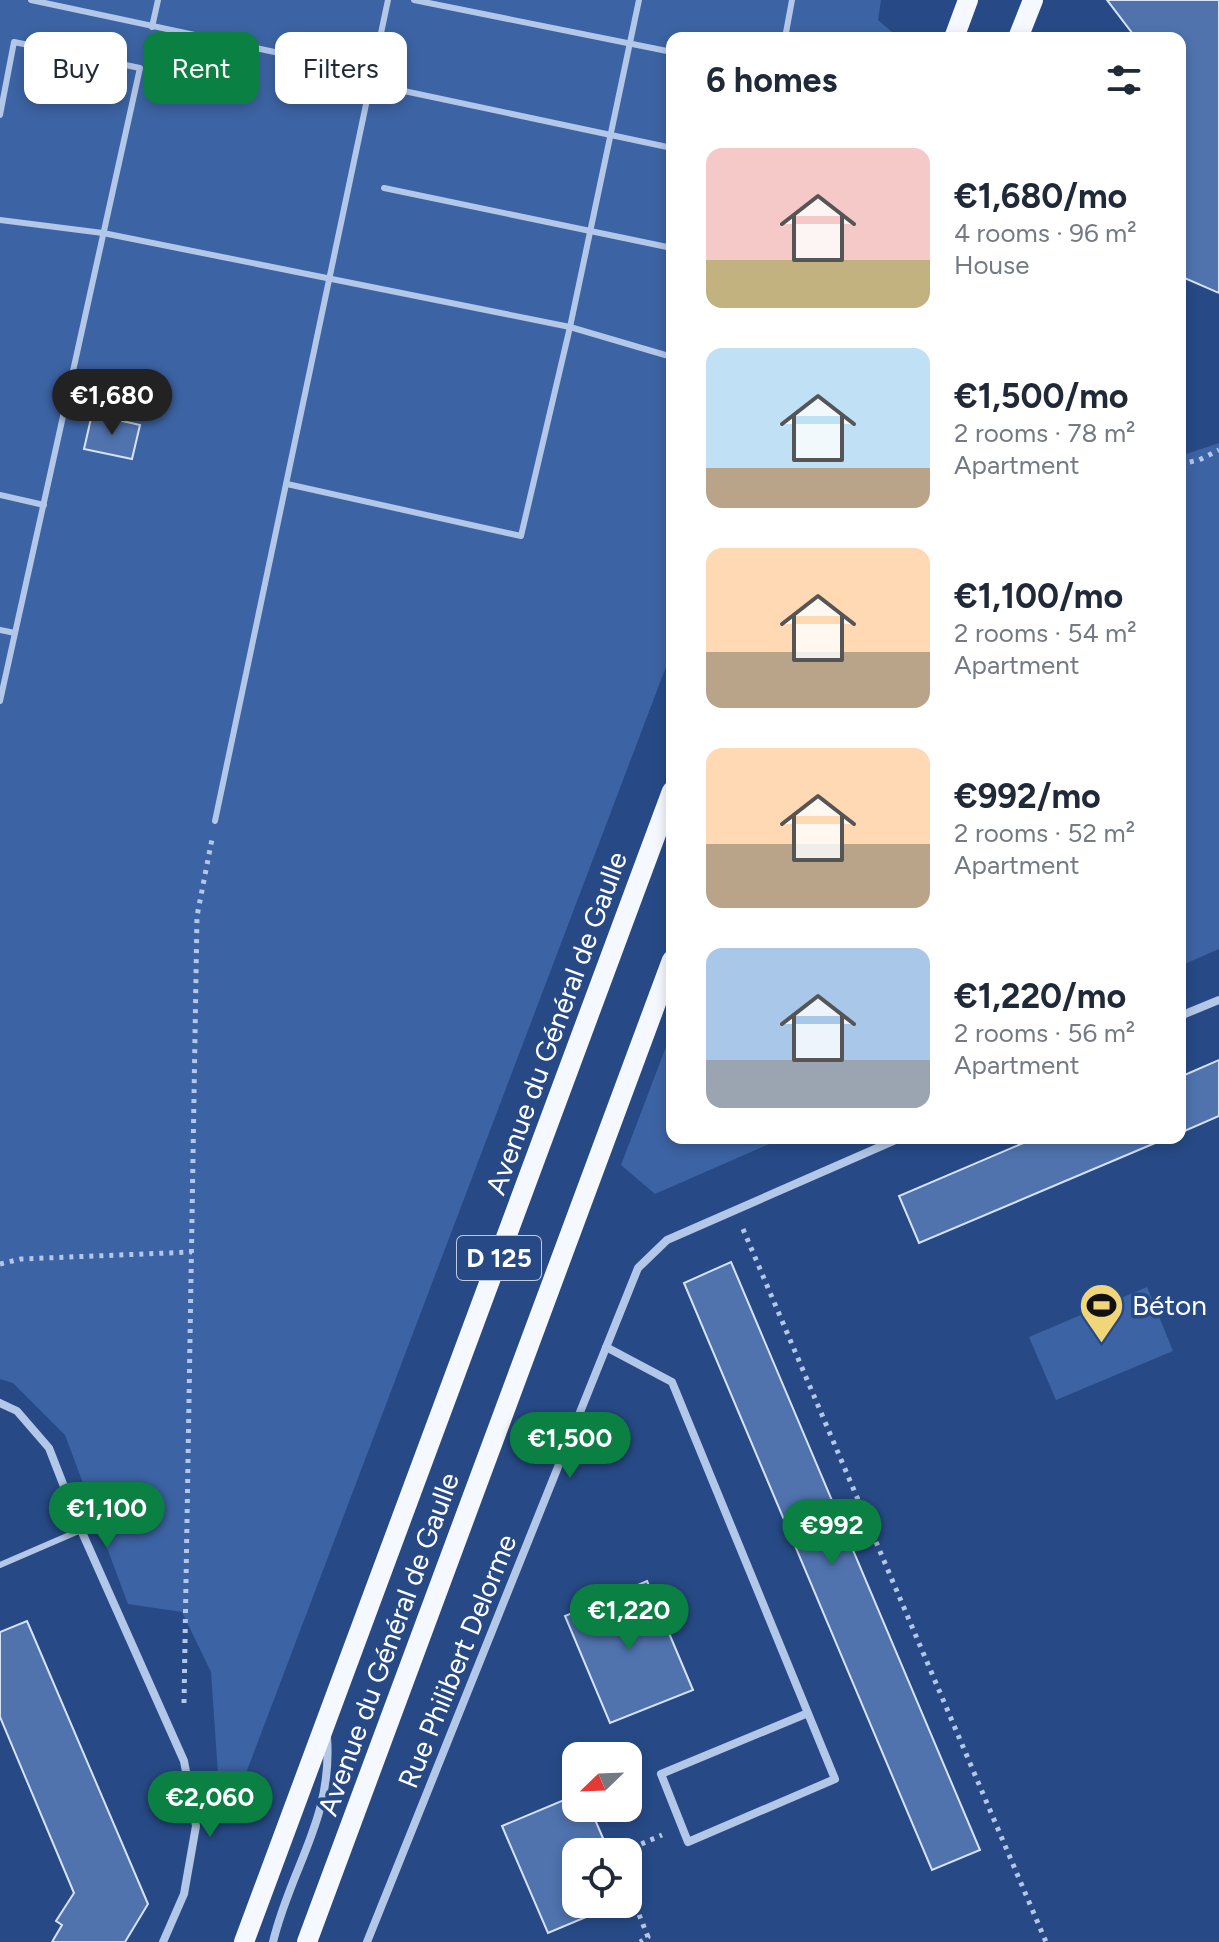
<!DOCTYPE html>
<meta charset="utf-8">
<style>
:root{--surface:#fff;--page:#f2f2f3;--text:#1f2937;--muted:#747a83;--accent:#0b8043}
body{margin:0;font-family:Figtree,sans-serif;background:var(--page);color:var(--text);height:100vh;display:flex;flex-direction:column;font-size:30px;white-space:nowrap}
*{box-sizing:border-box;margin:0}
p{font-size:26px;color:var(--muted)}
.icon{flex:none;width:44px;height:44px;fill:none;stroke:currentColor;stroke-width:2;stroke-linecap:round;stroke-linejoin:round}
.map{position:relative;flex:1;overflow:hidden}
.side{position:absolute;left:666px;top:32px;width:520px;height:1112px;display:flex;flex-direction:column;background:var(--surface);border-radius:16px;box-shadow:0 4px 12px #0003}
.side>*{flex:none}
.guide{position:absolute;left:24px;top:32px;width:522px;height:72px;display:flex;gap:16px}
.needle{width:52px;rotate:247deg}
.fabs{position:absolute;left:562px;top:1742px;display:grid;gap:16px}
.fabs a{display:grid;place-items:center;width:80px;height:80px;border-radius:16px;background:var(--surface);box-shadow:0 4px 12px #0003;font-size:40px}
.price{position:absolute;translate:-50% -68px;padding:0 18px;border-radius:28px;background:var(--accent);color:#fff;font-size:26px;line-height:52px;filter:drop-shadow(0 2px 4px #0008)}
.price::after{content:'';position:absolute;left:50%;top:48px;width:24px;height:18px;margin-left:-12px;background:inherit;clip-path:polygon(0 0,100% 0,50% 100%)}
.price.selected{background:#222;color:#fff}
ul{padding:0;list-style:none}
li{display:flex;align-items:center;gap:24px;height:200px;padding:0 40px}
li span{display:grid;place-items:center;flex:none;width:224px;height:160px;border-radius:16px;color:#555}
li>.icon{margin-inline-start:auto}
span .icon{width:96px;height:96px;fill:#fffc;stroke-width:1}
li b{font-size:34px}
h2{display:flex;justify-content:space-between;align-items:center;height:96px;padding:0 40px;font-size:34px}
.tag{padding:0 28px;border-radius:16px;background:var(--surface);box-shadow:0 4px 12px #0003;font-size:28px;line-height:72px}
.tag.selected{background:var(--accent);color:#fff}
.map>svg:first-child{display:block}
.green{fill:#3c63a3}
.building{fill:#5073ae;stroke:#d6e3f6;stroke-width:2}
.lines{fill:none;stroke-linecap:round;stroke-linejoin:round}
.path{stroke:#b3c7e8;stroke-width:5;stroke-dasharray:4 6;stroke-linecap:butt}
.service{stroke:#b3c7e8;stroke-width:6}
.minor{stroke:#b3c7e8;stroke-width:8}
.primary{stroke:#f5f8fe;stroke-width:20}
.labels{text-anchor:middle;stroke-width:7;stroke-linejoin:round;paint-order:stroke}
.shield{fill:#274a86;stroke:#bec9db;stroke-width:2}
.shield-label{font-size:26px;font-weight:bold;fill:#fff}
.street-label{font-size:28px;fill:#fff;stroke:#274a86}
.poi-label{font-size:28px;fill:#fff;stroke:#274a86;text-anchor:start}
</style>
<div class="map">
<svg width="1219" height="1942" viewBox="0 0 1219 1942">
<rect width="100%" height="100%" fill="#274a86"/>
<g class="green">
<path d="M0,0H881L878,20L899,38H672V651L243,1781L218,1774L211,1672L182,1612L128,1604L65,1435L13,1383L0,1379Z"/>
<path d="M1219,443V949L1180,966V456Z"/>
<path d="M672,1031V1138H783L655,1194L621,1165Z"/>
<path d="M1147,1287L1173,1351L1056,1400L1029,1337Z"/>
</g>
<g class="building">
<path d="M1107,0H1219V293L1180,276V38H1136Z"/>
<path d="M92,414L140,425L132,459L84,449Z"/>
<path d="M1219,1060V1116L1180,1133V1077Z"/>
<path d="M1035,1138H1167L919,1243L899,1196Z"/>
<path d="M731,1262L980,1850L932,1870L684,1283Z"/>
<path d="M647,1581L693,1690L610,1723L565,1616Z"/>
<path d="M27,1621L148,1904L125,1942H52L62,1925L56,1921L74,1893L0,1717V1632Z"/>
<path d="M576,1795V1808H590L609,1852H576V1904H617L548,1933L502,1826Z"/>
</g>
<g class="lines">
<g class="path">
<path d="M1180,464L1199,460L1219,450"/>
<path d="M743,1229L1046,1942"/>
<path d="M0,1264L21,1259L192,1252"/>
<path d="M184,1703L197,916L212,839"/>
<path d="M623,1852L662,1835"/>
<path d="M628,1887L648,1937L640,1942"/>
</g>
<g class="service">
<path d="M31,0L373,73"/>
<path d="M414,0L672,52"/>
<path d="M152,27L158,0"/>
<path d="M785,38L792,0"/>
<path d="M371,84L672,148"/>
<path d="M0,115L14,42L140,68L0,701"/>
<path d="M384,188L672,248"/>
<path d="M0,220L103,233L570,327L672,357"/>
<path d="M287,484L521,536L570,327L639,0"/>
<path d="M0,495L44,505"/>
<path d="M0,630L15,633"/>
<path d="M215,821L388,0"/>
<path d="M0,1565L81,1530"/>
</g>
<g class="minor">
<path d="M1180,1016L1219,1000"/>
<path d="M606,1347L672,1382L835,1779L688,1842L661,1774L808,1713"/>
<path d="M0,1403L17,1411L49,1448L81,1530L184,1761L196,1826L184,1894L163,1942"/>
<path d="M273,1942C291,1867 333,1819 327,1737"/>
<path d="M367,1942L638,1268L667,1240L900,1138"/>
</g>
<g class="primary">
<path d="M954,38L968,0"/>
<path d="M1018,38L1033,0"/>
<path d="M244,1942L672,791"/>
<path d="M307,1942L672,960"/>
</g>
</g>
<defs>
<symbol id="stadium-pin" viewBox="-11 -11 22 30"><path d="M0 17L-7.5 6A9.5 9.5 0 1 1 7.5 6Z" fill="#f0d679" stroke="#274a86"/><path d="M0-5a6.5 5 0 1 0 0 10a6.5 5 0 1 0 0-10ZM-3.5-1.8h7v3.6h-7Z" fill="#111"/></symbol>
</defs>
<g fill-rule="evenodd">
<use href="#stadium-pin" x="1076" y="1280" width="51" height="69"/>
</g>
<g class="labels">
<rect class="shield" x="457" y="1236" width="84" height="44" rx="6"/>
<g class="shield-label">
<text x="499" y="1267">D 125</text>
</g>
<g class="street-label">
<text transform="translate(556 1023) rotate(-70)" y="10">Avenue du Général de Gaulle</text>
<text transform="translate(388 1644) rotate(-70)" y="10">Avenue du Général de Gaulle</text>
<text transform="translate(457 1661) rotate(-68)" y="10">Rue Philibert Delorme</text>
</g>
<g class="poi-label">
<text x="1132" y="1315">Béton</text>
</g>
</g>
</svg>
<div class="fabs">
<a><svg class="needle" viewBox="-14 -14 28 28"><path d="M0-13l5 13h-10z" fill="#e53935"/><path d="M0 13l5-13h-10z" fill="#747a83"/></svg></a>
<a><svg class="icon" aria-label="locate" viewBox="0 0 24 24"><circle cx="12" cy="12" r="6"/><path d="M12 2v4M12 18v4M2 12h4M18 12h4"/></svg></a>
</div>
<b class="price selected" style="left:112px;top:437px">€1,680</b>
<b class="price" style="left:570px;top:1480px">€1,500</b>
<b class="price" style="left:107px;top:1550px">€1,100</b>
<b class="price" style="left:832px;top:1567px">€992</b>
<b class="price" style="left:629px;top:1652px">€1,220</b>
<b class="price" style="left:210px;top:1839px">€2,060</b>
<div class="guide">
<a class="tag">Buy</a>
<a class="tag selected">Rent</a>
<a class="tag">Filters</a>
</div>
<section class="side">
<h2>6 homes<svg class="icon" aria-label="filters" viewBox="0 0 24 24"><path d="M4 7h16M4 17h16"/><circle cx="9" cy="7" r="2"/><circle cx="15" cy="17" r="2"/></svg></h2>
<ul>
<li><span style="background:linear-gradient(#f6c9c9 70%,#c2b280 0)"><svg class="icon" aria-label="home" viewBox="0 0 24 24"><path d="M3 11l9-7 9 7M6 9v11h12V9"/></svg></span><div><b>€1,680/mo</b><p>4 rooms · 96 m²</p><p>House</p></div></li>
<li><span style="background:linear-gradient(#bfe0f5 75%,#b9a48a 0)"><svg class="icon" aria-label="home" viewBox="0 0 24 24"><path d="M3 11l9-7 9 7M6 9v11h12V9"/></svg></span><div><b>€1,500/mo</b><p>2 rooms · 78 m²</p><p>Apartment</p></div></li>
<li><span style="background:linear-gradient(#ffd9b3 65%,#b9a48a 0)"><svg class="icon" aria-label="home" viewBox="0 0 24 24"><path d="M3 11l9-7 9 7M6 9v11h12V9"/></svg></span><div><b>€1,100/mo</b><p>2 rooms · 54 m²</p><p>Apartment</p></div></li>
<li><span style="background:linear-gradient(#ffd9b3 60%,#b9a48a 0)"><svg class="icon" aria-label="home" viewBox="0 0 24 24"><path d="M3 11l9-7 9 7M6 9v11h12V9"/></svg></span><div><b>€992/mo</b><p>2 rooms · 52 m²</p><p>Apartment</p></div></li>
<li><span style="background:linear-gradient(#a9c7e8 70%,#9aa5b1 0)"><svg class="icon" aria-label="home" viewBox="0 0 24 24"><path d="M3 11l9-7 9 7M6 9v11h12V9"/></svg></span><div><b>€1,220/mo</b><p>2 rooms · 56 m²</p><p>Apartment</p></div></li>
</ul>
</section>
</div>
